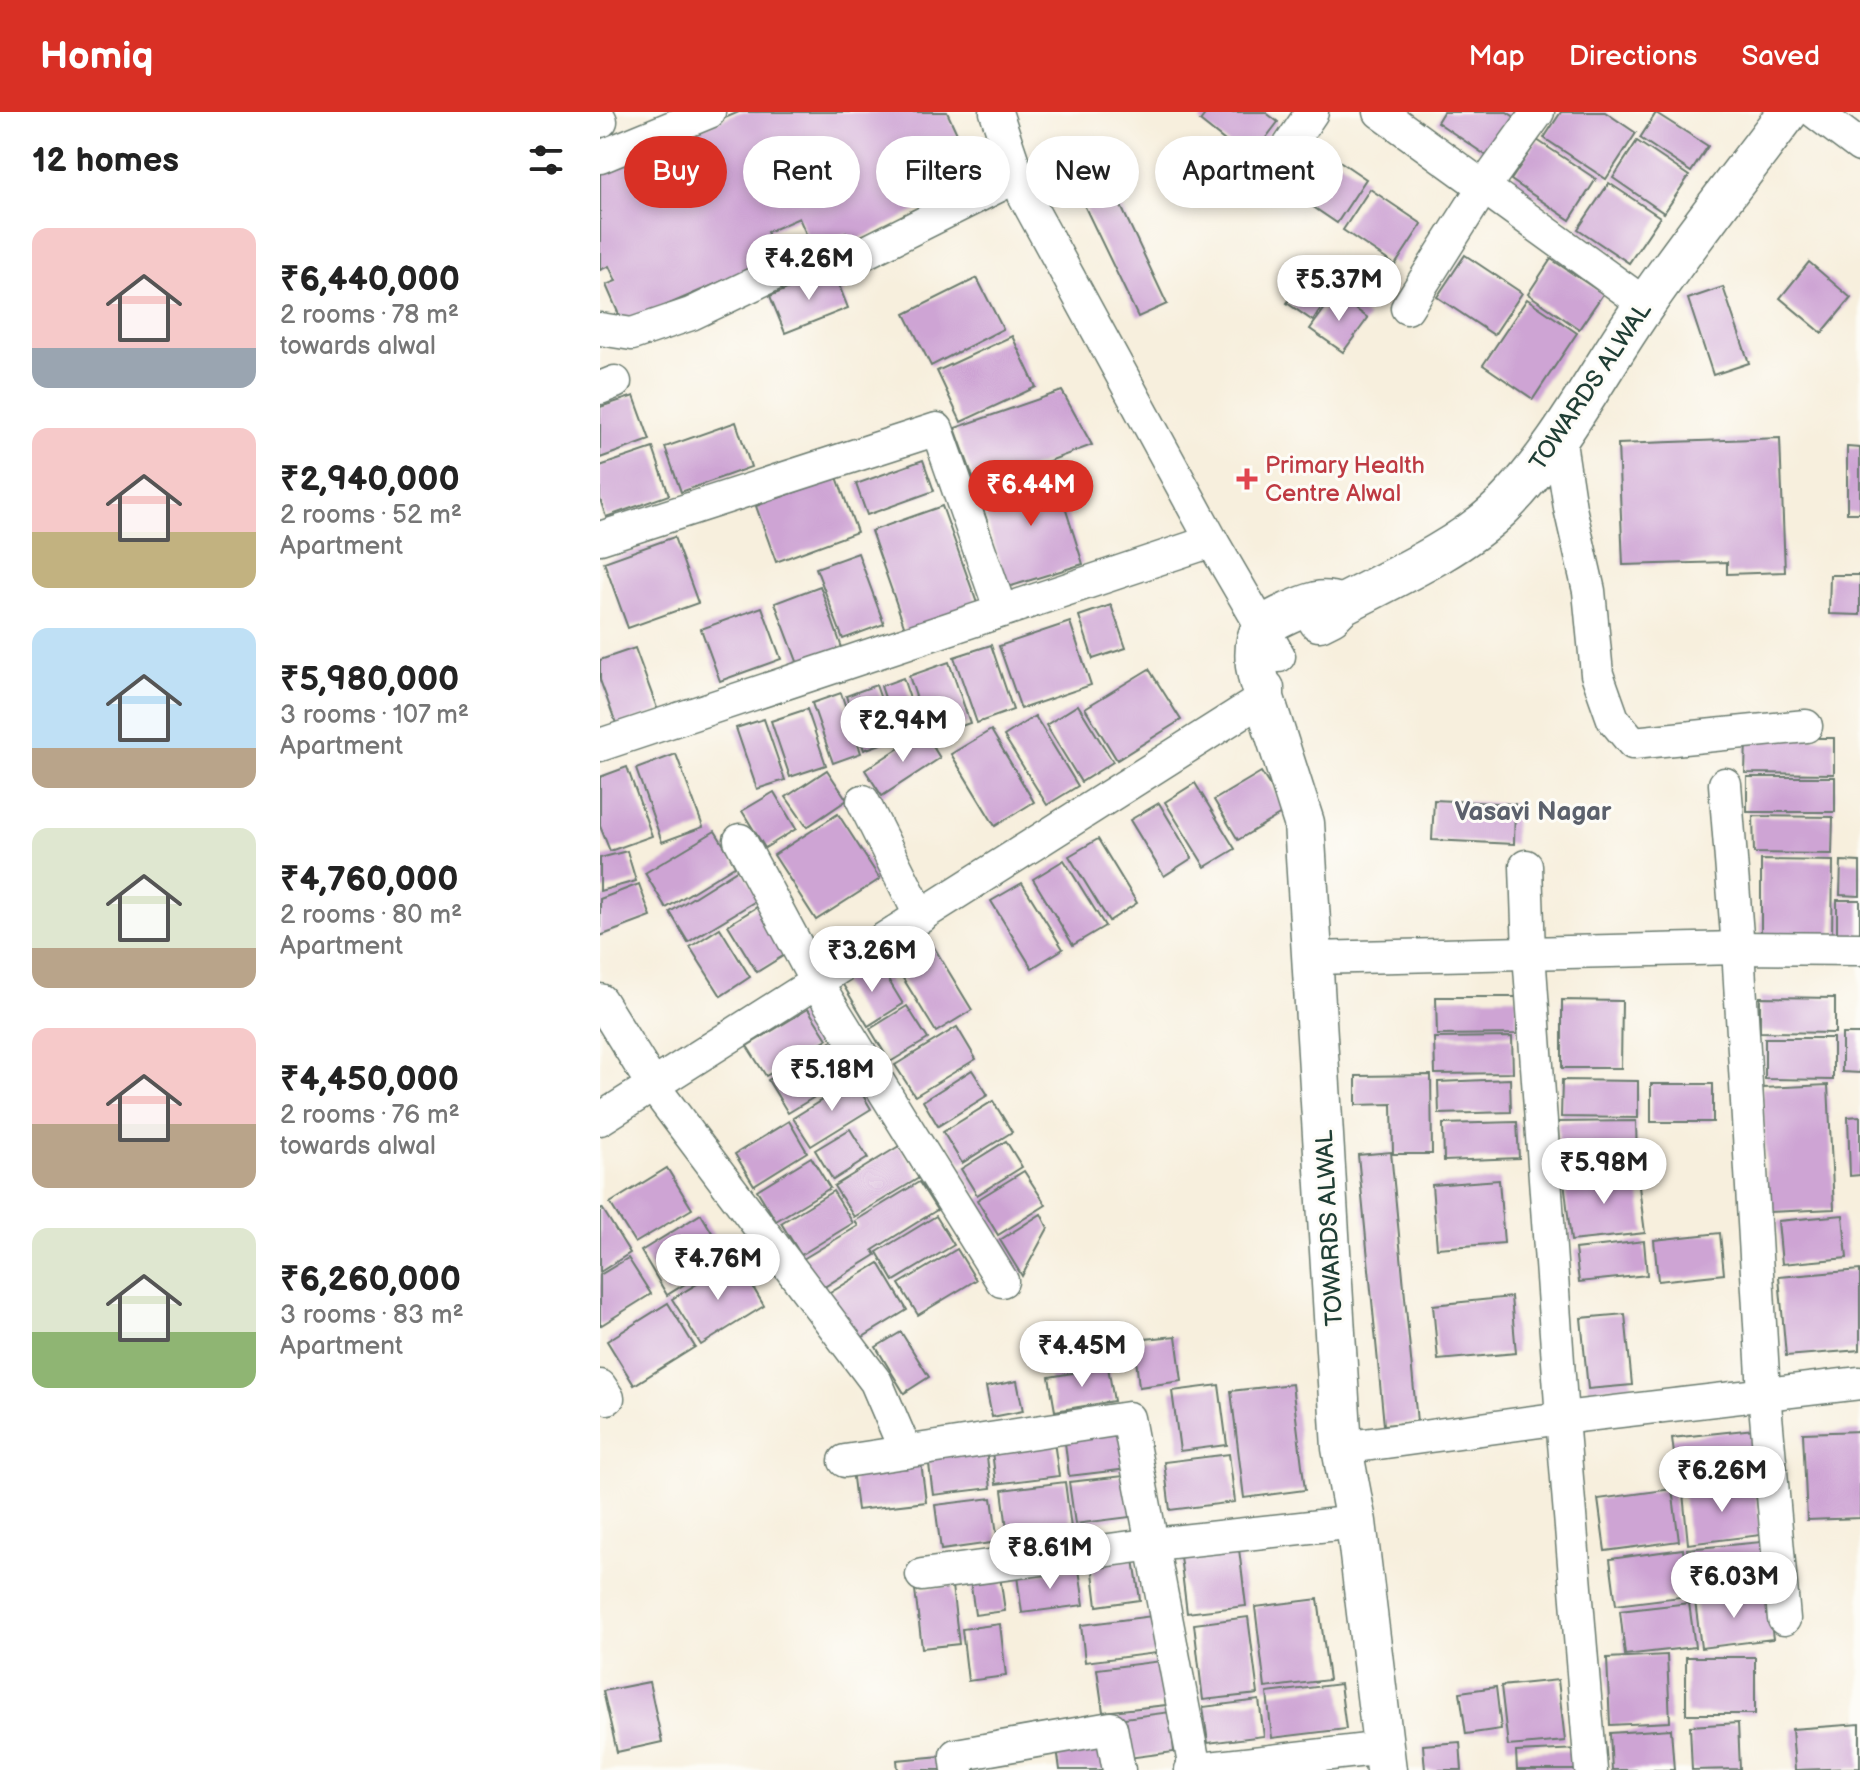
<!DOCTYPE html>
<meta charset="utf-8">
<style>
:root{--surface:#fff;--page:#f6f6f6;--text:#222;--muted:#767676;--accent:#d93025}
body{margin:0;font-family:"Balsamiq Sans",sans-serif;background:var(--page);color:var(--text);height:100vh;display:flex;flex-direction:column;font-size:30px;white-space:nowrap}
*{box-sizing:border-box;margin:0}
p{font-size:26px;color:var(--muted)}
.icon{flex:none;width:44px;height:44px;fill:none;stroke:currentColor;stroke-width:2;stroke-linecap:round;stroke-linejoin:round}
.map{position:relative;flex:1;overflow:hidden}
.details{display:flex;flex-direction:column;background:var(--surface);width:600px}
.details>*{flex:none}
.guide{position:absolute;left:24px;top:24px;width:760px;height:72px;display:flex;gap:16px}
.price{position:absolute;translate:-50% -68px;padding:0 18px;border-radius:28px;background:#fff;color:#222;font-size:26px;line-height:52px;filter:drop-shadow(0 2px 4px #0008)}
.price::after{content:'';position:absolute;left:50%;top:48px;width:24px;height:18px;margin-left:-12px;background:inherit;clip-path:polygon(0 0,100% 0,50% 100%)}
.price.current{background:var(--accent);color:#fff}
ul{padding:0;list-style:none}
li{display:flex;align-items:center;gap:24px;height:200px;padding:0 32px}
li span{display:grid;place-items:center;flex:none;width:224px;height:160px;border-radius:16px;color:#555}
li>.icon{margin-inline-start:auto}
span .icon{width:96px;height:96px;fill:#fffc;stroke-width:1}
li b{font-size:34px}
h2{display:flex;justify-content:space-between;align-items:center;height:96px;padding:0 32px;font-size:34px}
.pill{padding:0 28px;border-radius:36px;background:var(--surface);box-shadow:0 4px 12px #0003;font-size:28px;line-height:72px}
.pill.current{background:var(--accent);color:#fff}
header{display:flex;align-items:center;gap:48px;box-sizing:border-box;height:112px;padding:0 40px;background:var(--accent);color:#fff}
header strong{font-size:38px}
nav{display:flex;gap:44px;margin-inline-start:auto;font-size:28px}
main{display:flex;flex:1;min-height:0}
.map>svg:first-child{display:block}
.building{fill:#cea4d4}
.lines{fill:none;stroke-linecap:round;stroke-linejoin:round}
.minor-casing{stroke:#6b7b6f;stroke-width:35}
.major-casing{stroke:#6b7b6f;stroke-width:43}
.minor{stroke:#fff;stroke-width:32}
.major{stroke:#fff;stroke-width:40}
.health-dot{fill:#e0444e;stroke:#fdfcf7;stroke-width:3}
.labels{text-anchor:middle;stroke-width:6;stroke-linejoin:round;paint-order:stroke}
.street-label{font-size:24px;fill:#1f3d34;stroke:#fdfcf7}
.health-label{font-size:24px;fill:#be3a42;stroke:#fdfcf7;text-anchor:start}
.neighbourhood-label{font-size:26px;font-weight:bold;fill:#5c616c;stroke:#fdfcf7}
</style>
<header>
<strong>Homiq</strong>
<nav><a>Map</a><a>Directions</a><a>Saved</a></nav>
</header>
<main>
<section class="details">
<h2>12 homes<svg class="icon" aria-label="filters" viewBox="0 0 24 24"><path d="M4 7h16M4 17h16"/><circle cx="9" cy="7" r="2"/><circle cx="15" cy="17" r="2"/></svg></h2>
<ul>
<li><span style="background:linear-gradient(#f6c9c9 75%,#9aa5b1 0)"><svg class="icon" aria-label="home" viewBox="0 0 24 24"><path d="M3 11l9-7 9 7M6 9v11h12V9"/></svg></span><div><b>₹6,440,000</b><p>2 rooms · 78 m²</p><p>towards alwal</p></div></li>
<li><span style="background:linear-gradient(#f6c9c9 65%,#c2b280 0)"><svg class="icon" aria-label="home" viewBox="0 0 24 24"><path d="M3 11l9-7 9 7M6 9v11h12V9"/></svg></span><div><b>₹2,940,000</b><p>2 rooms · 52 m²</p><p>Apartment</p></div></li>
<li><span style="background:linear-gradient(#bfe0f5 75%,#b9a48a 0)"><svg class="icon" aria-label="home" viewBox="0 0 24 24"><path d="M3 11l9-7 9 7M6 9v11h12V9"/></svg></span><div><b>₹5,980,000</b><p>3 rooms · 107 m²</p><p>Apartment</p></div></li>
<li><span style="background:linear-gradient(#dfe7d0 75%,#b9a48a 0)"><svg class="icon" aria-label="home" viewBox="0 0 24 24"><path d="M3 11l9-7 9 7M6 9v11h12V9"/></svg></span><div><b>₹4,760,000</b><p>2 rooms · 80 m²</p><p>Apartment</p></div></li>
<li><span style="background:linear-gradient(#f6c9c9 60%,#b9a48a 0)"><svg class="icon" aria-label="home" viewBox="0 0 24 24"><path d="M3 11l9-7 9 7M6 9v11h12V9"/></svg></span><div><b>₹4,450,000</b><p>2 rooms · 76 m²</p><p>towards alwal</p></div></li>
<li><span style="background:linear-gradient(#dfe7d0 65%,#8fb573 0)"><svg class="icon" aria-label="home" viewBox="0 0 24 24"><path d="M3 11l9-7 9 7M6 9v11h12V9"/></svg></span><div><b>₹6,260,000</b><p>3 rooms · 83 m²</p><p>Apartment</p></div></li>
</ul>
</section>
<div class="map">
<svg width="1260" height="1658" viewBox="0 0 1260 1658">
<rect width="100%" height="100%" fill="#fdfcf7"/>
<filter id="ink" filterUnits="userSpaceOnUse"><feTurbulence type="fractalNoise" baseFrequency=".0125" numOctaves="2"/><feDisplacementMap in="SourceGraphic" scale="16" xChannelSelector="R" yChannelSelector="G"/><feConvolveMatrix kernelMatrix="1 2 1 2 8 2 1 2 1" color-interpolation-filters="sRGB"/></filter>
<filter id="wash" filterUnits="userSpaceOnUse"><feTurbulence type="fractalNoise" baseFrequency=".006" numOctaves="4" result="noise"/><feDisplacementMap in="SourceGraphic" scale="32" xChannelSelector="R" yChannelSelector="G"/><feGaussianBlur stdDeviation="1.8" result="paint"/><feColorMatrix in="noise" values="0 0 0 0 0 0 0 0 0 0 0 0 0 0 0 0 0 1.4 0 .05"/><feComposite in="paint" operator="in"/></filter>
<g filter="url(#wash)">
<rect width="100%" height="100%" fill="#f7efdd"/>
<g id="blocks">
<g class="building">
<path d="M139,0H347L379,69L250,131L246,121L212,135L199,106L167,120L178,145L23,212L6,173L16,169L9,154L0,158V59Z"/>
<path d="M607,0H665L678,10L649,48L600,9Z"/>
<path d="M843,0H907L916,6L890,46L837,10Z"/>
<path d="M961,0H1005L1036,21L1006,67L944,26Z"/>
<path d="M1056,1L1108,34L1091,60L1040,26Z"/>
<path d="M937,28L996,67L970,108L911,68Z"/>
<path d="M710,29L766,67L737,111L681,73Z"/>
<path d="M1037,29L1089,64L1064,101L1013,66Z"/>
<path d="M1009,71L1060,105L1029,151L978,117Z"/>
<path d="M513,77L567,192L538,205L483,91Z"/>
<path d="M770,77L822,112L795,153L743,118Z"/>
<path d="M865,143L922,181L894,223L837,185Z"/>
<path d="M951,147L1003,182L979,217L928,182Z"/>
<path d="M1209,150L1251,186L1222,221L1180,186Z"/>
<path d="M233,158L248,196L185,221L170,184Z"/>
<path d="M707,162L732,179L713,209L687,191Z"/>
<path d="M377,166L403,217L331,254L305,202Z"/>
<path d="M1123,175L1149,251L1113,263L1088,187Z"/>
<path d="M735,182L768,206L743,240L710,217Z"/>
<path d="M927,187L977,221L933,287L883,253Z"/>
<path d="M412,224L436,275L361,310L337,259Z"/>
<path d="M462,279L492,333L377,376L355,316Z"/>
<path d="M34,284L50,328L0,346V295Z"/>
<path d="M136,310L151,355L81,380L65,335Z"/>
<path d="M1180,326L1185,460L1127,462V450L1023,453L1018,332Z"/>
<path d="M1247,335L1260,336V401H1247Z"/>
<path d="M53,336L69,383L6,405L0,387V354Z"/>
<path d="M323,348L334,379L267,403L256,372Z"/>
<path d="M453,357L483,452L408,475L378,381Z"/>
<path d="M237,365L257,420L176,450L156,394Z"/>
<path d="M342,394L378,494L306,519L271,419Z"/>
<path d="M74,425L98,491L28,516L4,450Z"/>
<path d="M258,441L284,512L243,527L216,456Z"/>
<path d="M1230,463H1260V503L1229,502Z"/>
<path d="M220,474L242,536L198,552L175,491Z"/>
<path d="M511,493L526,536L493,547L479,504Z"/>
<path d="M162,495L181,547L120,569L101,517Z"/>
<path d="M470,510L491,573L421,597L399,534Z"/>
<path d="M391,533L413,598L377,611L354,545Z"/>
<path d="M35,536L58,599L17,614L0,568V548Z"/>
<path d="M349,550L370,611L330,625L309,564Z"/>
<path d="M549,557L581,608L517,648L485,596Z"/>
<path d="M303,566L321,619L299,627L281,574Z"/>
<path d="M276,573L295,627L264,638L246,584Z"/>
<path d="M241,581L261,641L233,651L212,591Z"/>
<path d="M478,593L513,650L481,670L446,613Z"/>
<path d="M207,597L226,653L190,665L171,609Z"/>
<path d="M435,604L478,674L447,693L404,624Z"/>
<path d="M164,607L185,668L157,677L136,616Z"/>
<path d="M391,618L434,690L395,714L351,642Z"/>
<path d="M324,620L340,646L282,684L265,658Z"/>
<path d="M1146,626H1234V662L1145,661Z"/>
<path d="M76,642L103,715L62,730L36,657Z"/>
<path d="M27,655L52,724L10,739L0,714V665Z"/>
<path d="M227,658L247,688L207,715L186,685Z"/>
<path d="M661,660L686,699L638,728L614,688Z"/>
<rect x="1147" y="665" width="88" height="35"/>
<path d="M595,671L635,737L605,755L565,690Z"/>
<path d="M174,680L196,717L165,736L142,699Z"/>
<path d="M834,688L915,692L914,732L832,728Z"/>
<path d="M559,691L592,746L564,764L530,708Z"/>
<path d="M238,702L280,767L216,808L174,743Z"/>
<path d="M1153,704L1233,705L1232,742L1154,741Z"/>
<path d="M115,719L136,753L66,796L45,761Z"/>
<path d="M498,727L537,791L509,809L469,744Z"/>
<path d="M27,739L36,769L0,779V746Z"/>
<path d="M464,748L505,814L473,833L433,767Z"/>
<path d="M1161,748L1233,749L1232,826L1161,825Z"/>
<path d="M1241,749L1260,750V784L1240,783Z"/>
<path d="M140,756L159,787L88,830L70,800Z"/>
<path d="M422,771L463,837L432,856L391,789Z"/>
<path d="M39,772L51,805L0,824V787Z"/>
<rect x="1237" y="788" width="23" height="38"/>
<path d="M162,792L191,839L157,860L128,813Z"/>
<path d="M120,816L150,865L121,884L90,835Z"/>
<path d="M329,827L372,898L336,920L293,850Z"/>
<path d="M277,849L303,892L268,914L242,871Z"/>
<path d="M836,885H917V922L837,923Z"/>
<path d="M1160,885L1235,886V921L1160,920Z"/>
<path d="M962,888L1022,889L1021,956H962Z"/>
<path d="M307,894L328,927L290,950L270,917Z"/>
<path d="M208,897L227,927L166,964L147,934Z"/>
<path d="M357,915L376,947L315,984L295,953Z"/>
<path d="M1242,922H1260V961L1242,960Z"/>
<path d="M912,925L913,961L835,962L834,926Z"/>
<path d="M1165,926H1233V968L1165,967Z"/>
<path d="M231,930L251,963L188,1001L168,968Z"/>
<path d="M372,958L388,983L338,1014L323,989Z"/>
<path d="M831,963L832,1042H793L792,992L756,993V964Z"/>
<path d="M910,967L911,1000L839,1002L838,970Z"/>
<path d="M254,968L271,997L211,1034L193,1006Z"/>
<path d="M962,968L1038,969V1006L961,1005Z"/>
<rect x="1051" y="972" width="62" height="38"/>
<path d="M1228,973L1234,1097L1169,1100L1162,976Z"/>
<path d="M393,989L412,1020L362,1051L343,1020Z"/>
<path d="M1260,1004V1063L1250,1064L1248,1005Z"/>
<path d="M189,1009L207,1040L154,1073L135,1042Z"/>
<path d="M1036,1009L1037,1050L959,1051L958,1010Z"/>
<path d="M917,1010L919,1046L844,1049L843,1012Z"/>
<path d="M250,1017L268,1046L233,1068L215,1038Z"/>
<path d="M406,1029L422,1055L377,1083L361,1057Z"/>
<path d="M299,1034L319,1066L254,1105L234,1074Z"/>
<path d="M791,1040L817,1310L784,1313L758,1043Z"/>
<path d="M211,1045L230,1076L176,1109L157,1078Z"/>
<path d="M67,1056L92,1097L35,1131L10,1091Z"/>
<path d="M424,1059L446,1093L398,1123L377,1088Z"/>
<path d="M1037,1059L1045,1121L971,1129L964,1068Z"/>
<path d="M899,1068L904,1131L837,1136L832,1073Z"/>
<path d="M319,1070L337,1098L273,1138L276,1143L221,1177L203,1147L258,1114L255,1109Z"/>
<path d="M233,1079L253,1111L201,1143L181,1111Z"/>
<path d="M2,1096L30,1141L0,1160V1097Z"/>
<path d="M101,1102L127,1146L67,1183L41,1139Z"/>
<path d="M441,1102L448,1116L422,1164L400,1128Z"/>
<path d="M1243,1103L1247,1146L1182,1152L1178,1109Z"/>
<path d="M336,1104L354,1133L294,1169L277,1140Z"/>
<path d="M1120,1121L1124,1162L1058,1169L1054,1128Z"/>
<path d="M1044,1129L1047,1163L979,1170L975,1137Z"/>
<path d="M357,1137L376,1168L318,1203L299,1172Z"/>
<path d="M28,1146L51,1182L0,1214V1163Z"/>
<path d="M137,1148L164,1194L101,1233L72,1187Z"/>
<path d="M279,1151L307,1198L253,1231L225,1184Z"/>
<path d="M1260,1158V1238L1186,1244L1179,1165Z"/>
<path d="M911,1185L916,1241L838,1248L833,1193Z"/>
<path d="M68,1191L95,1235L34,1273L7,1229Z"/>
<path d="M1025,1202L1032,1273L988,1277L981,1206Z"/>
<path d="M301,1220L329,1265L304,1281L276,1235Z"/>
<path d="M576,1224L582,1269L539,1275L534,1228Z"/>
<path d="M508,1255L514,1289L455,1299L449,1265Z"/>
<path d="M417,1269L423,1299L392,1305L386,1275Z"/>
<path d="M692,1272L705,1378L644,1386L631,1279Z"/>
<path d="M619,1273L627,1333L580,1339L572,1279Z"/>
<path d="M523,1315L528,1357L469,1364L464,1322Z"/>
<path d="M1154,1317L1159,1365L1078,1373L1072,1326Z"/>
<path d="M1260,1319V1406L1207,1408L1203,1321Z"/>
<path d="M453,1323L459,1364L396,1372L391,1331Z"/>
<path d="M386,1338L391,1376L333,1383L328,1345Z"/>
<path d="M629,1342L635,1390L570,1398L564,1350Z"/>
<path d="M321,1350L326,1390L257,1398L252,1358Z"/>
<path d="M533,1363L538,1404L475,1412L469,1370Z"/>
<path d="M465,1370L471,1416L408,1424L402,1378Z"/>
<path d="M1155,1373L1161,1423L1088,1432L1083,1381Z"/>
<path d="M1072,1377L1079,1429L1005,1439L998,1387Z"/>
<path d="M392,1386L398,1430L341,1438L335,1393Z"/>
<path d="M638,1429L646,1494L587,1501L579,1436Z"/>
<path d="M1161,1430L1165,1475L1092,1482L1087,1437Z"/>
<path d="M1083,1437L1089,1484L1016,1493L1010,1447Z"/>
<path d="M534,1447L540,1488L497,1494L492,1452Z"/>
<path d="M479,1457L484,1493L422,1501L417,1464Z"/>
<path d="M400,1464L405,1499L375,1503L370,1467Z"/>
<path d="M352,1474L359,1532L322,1536L315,1478Z"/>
<path d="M1167,1480L1173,1527L1101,1536L1095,1489Z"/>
<path d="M718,1487L729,1568L665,1576L655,1495Z"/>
<path d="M1089,1491L1095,1535L1025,1543L1020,1499Z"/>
<path d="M552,1504L557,1541L485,1550L481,1513Z"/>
<path d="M648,1505L658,1582L603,1588L594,1512Z"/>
<path d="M400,1512L406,1564L368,1569L362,1517Z"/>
<path d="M1067,1543L1070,1610L1010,1613L1007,1546Z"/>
<rect x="1086" y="1545" width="69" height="57"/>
<path d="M561,1549L566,1593L503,1600L497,1557Z"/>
<path d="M958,1568L965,1629L908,1634L901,1574Z"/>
<path d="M49,1570L62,1630L17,1640L3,1579Z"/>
<path d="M740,1572L746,1617L672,1626L667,1581Z"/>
<path d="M896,1575L901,1617L866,1622L860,1580Z"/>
<path d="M659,1588L664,1624L608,1631L603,1595Z"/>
<path d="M570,1600L574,1640L521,1647L516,1607Z"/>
<path d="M1138,1611L1140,1657L1092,1658L1090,1614Z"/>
<path d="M1260,1612V1656L1195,1658L1192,1617Z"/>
<path d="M1071,1617L1074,1658H1012L1010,1621Z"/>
<path d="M510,1629L513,1658H460L457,1636Z"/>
<path d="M860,1630L862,1658H825L823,1633Z"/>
<path d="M979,1637L980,1658H917L916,1640Z"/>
<path d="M341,1644L343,1658H298L297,1648Z"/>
</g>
</g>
</g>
<g filter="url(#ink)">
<use href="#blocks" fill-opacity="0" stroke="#6b7b6f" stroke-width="2"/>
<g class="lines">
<defs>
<g id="minor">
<path d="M396,0L424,83L612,429L679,544"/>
<path d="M780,0L1045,192"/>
<path d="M1215,0L1260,34"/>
<path d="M0,7L1,9"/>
<path d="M0,45L109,0"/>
<path d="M673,58L712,0"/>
<path d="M807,196L883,76L938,0"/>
<path d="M0,217L32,222L91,202L208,146L258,144L418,64"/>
<path d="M0,276L15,270"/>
<path d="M959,324L970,396L989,479L997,562L1013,607L1033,631L1206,614"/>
<path d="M0,426L337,317L401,499"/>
<path d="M0,633L612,429"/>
<path d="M1125,672L1138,836L1164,1281L1184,1507"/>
<path d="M263,689L321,805"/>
<path d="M140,728L215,868L402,1169"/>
<path d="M926,754L929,841L962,1306L991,1658"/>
<path d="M713,846L1138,836L1260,837"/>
<path d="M0,888L54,975L276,1270L306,1340"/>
<path d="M0,1007L664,586"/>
<path d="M0,1274L8,1286"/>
<path d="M742,1336L962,1306L1260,1271"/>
<path d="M245,1349L528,1306L595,1657"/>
<path d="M322,1463L554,1432L756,1410"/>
<path d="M358,1658L356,1643L511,1616L519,1658"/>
<path d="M591,1658L784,1636"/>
</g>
<g id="major">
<path d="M741,493C733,490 726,488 717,490C705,493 668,508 661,518C655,527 655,544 656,554C658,563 658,571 664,577V586L704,711L742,1336L756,1410L786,1658"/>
<path d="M719,509L731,503L741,493C793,466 860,436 902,395C961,336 998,259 1046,191C1091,126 1140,64 1188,0"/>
</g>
</defs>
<use href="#minor" class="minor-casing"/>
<use href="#major" class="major-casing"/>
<use href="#minor" class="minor"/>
<use href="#major" class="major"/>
</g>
</g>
<path class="health-dot" d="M643 355h8v8h8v8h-8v8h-8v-8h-8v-8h8z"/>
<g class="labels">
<g class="street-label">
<text transform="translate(990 274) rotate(-56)" y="8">TOWARDS ALWAL</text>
<text transform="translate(729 1116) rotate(-93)" y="8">TOWARDS ALWAL</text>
</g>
<g class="health-label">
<text x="665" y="361">Primary Health<tspan x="665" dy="28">Centre Alwal</tspan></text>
</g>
<g class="neighbourhood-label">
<text x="933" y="708">Vasavi Nagar</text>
</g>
</g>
</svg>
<b class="price" style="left:209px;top:190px">₹4.26M</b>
<b class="price" style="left:739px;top:211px">₹5.37M</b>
<b class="price current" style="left:431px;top:416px">₹6.44M</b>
<b class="price" style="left:303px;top:652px">₹2.94M</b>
<b class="price" style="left:272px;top:882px">₹3.26M</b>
<b class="price" style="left:232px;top:1001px">₹5.18M</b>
<b class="price" style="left:1004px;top:1094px">₹5.98M</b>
<b class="price" style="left:118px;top:1190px">₹4.76M</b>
<b class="price" style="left:482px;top:1277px">₹4.45M</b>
<b class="price" style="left:1122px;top:1402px">₹6.26M</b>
<b class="price" style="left:450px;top:1479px">₹8.61M</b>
<b class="price" style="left:1134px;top:1508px">₹6.03M</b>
<div class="guide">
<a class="pill current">Buy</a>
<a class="pill">Rent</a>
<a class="pill">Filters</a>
<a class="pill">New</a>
<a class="pill">Apartment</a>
</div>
</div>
</main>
